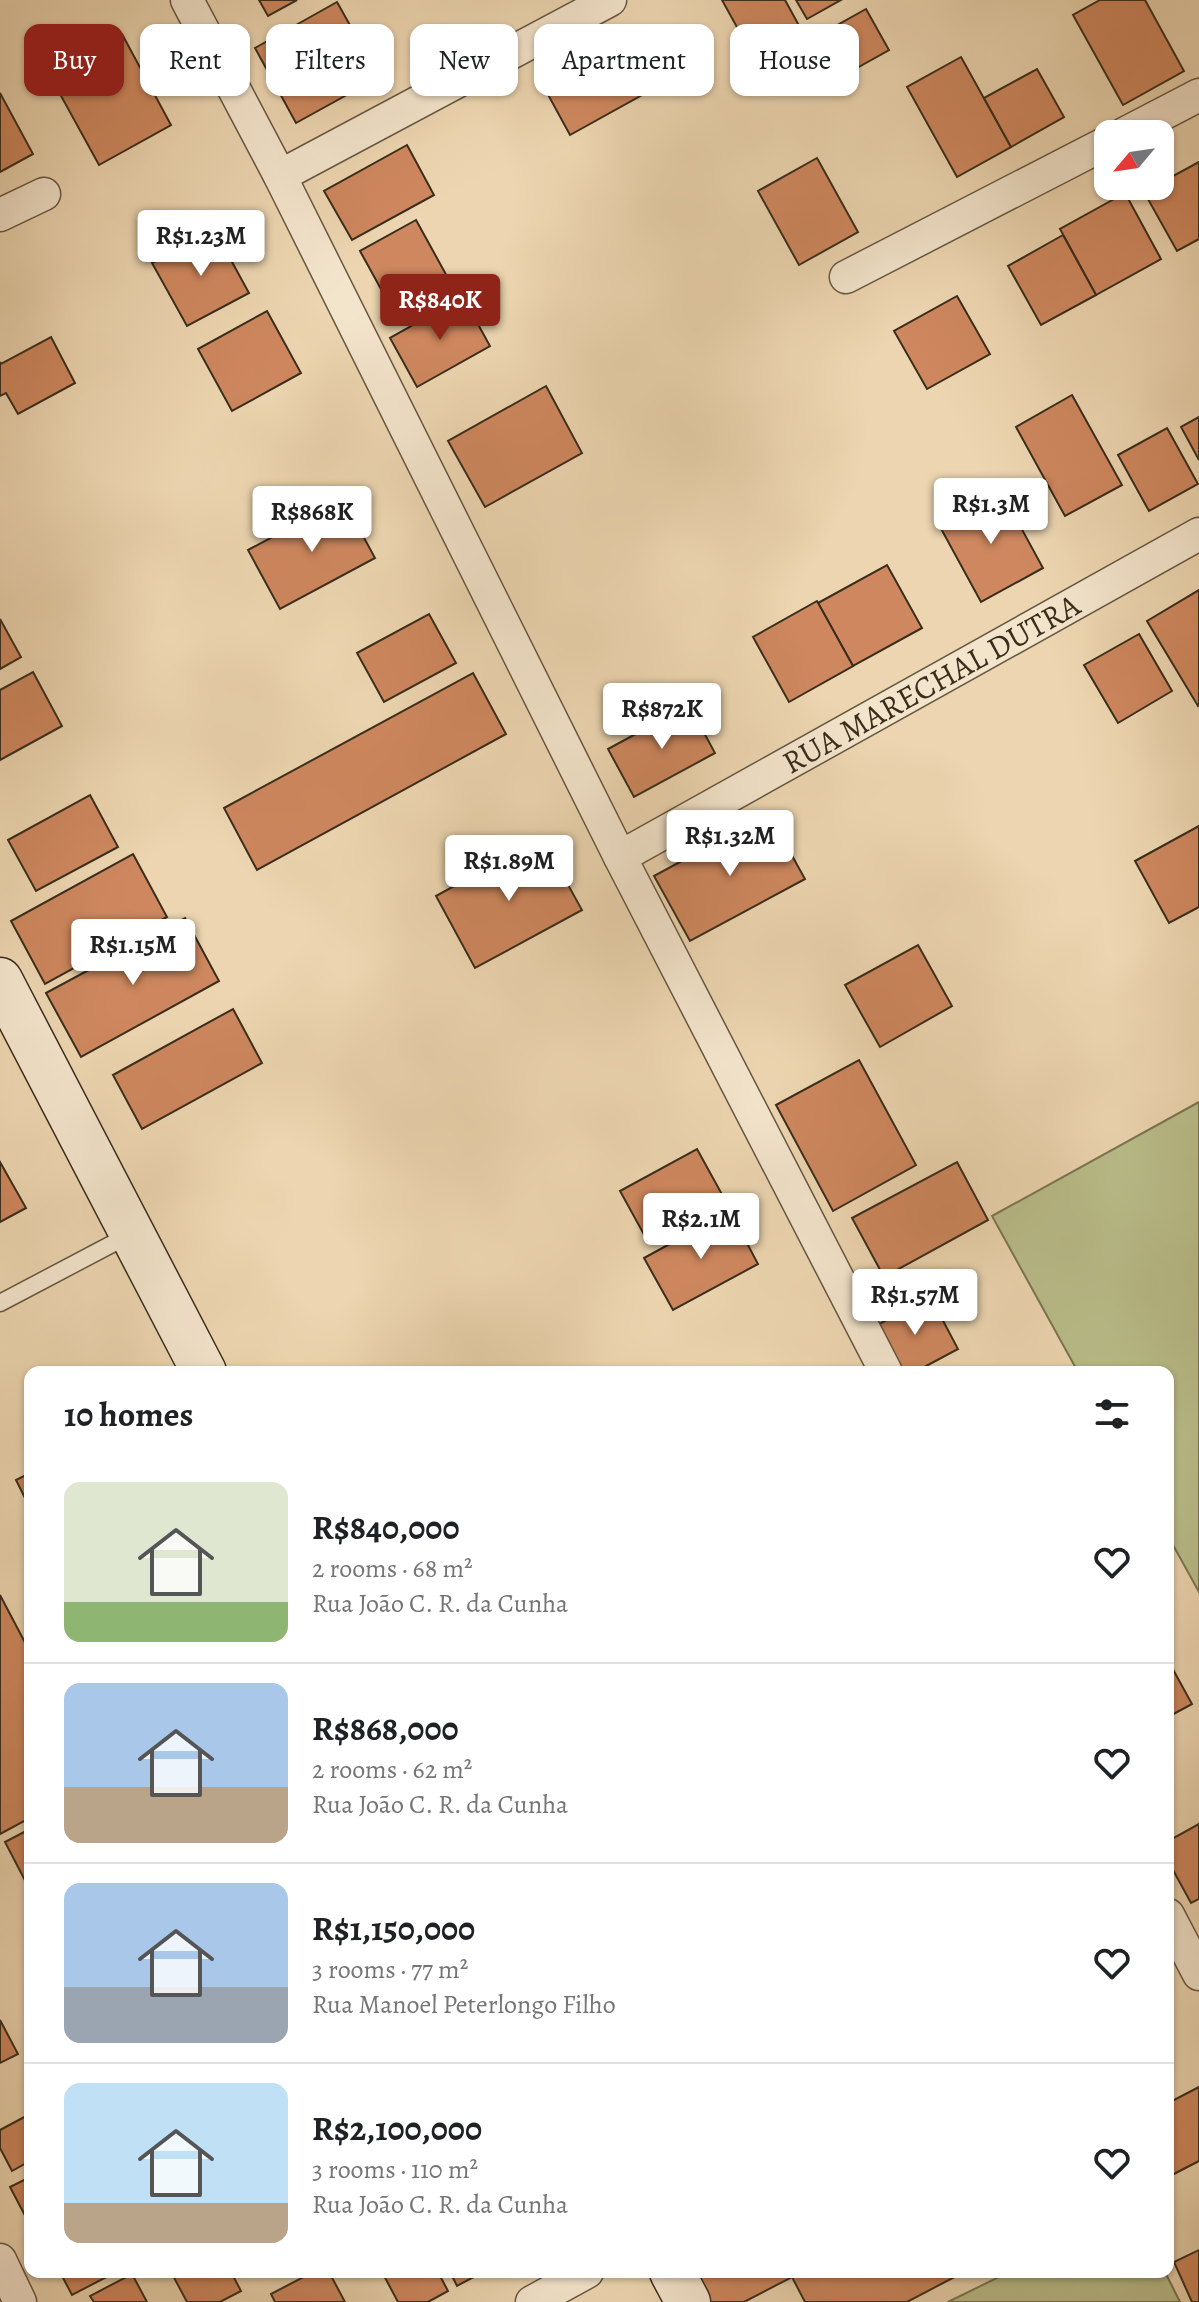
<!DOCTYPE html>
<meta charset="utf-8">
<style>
:root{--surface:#fff;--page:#f6f6f6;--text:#202124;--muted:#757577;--line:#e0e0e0;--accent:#8f2418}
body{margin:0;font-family:Alegreya,serif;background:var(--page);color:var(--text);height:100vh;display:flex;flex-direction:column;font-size:30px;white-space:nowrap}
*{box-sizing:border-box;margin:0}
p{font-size:26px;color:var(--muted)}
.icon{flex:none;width:44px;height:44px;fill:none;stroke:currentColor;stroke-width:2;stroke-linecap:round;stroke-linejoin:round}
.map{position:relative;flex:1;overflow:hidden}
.sheet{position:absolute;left:24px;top:1366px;width:1150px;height:912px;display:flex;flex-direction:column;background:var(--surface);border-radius:16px;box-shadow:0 2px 6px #0004}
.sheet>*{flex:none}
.top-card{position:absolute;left:24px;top:24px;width:1152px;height:72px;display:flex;gap:16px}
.needle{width:52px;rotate:241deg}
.buttons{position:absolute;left:1094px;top:120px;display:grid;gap:16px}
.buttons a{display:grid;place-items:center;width:80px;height:80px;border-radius:16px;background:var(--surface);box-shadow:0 2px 6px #0004;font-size:40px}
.price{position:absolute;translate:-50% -68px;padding:0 18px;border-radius:8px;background:#fff;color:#222;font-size:26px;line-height:52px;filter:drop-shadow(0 2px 4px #0008)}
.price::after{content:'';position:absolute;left:50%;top:48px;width:24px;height:18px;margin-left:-12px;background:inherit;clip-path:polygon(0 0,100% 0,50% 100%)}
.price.active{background:var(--accent);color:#fff}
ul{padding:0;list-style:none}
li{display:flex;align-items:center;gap:24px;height:200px;padding:0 40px}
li+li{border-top:2px solid var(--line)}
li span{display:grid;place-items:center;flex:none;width:224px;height:160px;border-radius:16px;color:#555}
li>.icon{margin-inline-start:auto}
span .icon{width:96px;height:96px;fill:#fffc;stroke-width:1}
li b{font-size:34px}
h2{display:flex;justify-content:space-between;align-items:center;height:96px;padding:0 40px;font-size:34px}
.pill{padding:0 28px;border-radius:16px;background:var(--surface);box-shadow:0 2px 6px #0004;font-size:28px;line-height:72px}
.pill.active{background:var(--accent);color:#fff}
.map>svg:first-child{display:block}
.green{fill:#b9bd8a;stroke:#797553;stroke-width:2}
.building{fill:#ce875e;stroke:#392d1c;stroke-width:2}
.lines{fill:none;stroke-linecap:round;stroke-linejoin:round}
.lane-casing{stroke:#665741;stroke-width:19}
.street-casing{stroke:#665741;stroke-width:35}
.secondary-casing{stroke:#392d1c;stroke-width:47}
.lane{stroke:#f3e4cc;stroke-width:16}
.street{stroke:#f3e4cc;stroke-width:32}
.secondary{stroke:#f3e4cc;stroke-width:44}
.labels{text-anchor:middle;stroke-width:8;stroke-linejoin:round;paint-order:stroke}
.street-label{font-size:32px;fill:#392d1c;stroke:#f3e4cc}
</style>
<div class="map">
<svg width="1199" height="2302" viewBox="0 0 1199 2302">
<rect width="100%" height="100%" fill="#ecd5b0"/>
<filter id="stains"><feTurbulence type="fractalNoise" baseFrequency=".0025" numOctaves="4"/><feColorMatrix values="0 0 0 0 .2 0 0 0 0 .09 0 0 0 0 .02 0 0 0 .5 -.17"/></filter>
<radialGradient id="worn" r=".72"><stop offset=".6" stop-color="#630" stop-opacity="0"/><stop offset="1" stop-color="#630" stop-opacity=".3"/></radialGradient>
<g class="green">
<path d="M1199,1102V1592L1168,1536V1372H1078L992,1216Z"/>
<path d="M1009,2272H1165L1180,2302H948Z"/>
</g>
<g class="building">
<path d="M259,0H297L268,16Z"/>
<path d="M722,0H785L819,62L771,89Z"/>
<path d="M796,0H841L807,19Z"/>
<path d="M1100,0H1145L1184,71L1123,105L1073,15Z"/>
<path d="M337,2L379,77L296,123L255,48Z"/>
<path d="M866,9L889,50L848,73L825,32Z"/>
<path d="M122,34L171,125L99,165L49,74Z"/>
<path d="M621,35L651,90L570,135L540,80Z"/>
<path d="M961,57L1011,147L957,177L907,87Z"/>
<path d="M1037,69L1064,117L1011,147L984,98Z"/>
<path d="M0,93L33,154L0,172Z"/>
<path d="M407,145L434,195L352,240L324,191Z"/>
<path d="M817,158L858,232L799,265L758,191Z"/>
<path d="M1199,162V239L1177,251L1144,192L1155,186H1160V183Z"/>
<path d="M1125,193L1161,259L1096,295L1060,229Z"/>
<path d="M416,220L454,289L398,320L360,251Z"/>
<path d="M214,229L249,293L187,326L152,263Z"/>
<path d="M1063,235L1096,295L1041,325L1008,266Z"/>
<path d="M957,296L990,354L927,389L894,331Z"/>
<path d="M463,297L490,346L417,387L390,338Z"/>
<path d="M267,311L301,373L232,411L198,349Z"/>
<path d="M51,337L75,383L18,414L6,393L0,396V362L1,364Z"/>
<path d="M546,386L582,453L485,507L448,441Z"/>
<path d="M1072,395L1122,485L1065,516L1016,427Z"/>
<path d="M1199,417V460L1181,427Z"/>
<path d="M1167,428L1198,484L1149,511L1118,455Z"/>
<path d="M1001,491L1043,568L981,602L939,525Z"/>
<path d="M343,499L375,558L280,609L248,550Z"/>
<path d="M887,565L922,628L853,666L818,603Z"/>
<path d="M1199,590V705L1198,706L1147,621Z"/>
<path d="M817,601L853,666L789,702L753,637Z"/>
<path d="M429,614L456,663L384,702L357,653Z"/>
<path d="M0,619L21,657L0,669Z"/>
<path d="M1139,634L1172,691L1118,723L1084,665Z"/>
<path d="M33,672L62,726L0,760V690Z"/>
<path d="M473,673L506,734L257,870L224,808Z"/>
<path d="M689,705L715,753L634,797L608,749Z"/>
<path d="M90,795L118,847L36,891L8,840Z"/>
<path d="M769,814L805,879L690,941L654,876Z"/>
<path d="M1199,826V907L1169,923L1135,861Z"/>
<path d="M542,838L582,910L475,968L436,896Z"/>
<path d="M133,854L167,917L45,984L11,921Z"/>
<path d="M185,918L219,981L81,1057L46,993Z"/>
<path d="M918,945L952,1006L880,1047L845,985Z"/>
<path d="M233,1009L262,1063L142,1129L113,1075Z"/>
<path d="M859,1060L916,1165L833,1211L776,1105Z"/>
<path d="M697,1149L724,1198L647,1240L620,1191Z"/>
<path d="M0,1162L26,1208L0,1222Z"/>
<path d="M957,1162L988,1220L884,1277L852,1218Z"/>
<path d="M730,1211L758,1264L673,1310L644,1258Z"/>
<path d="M930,1296L958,1349L915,1372H896L872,1328Z"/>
<path d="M30,1473V1508L16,1480Z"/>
<path d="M0,1595L30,1652V1818L0,1834Z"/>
<path d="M1170,1664L1192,1704L1168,1717V1665Z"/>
<path d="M1199,1824V1899L1191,1903L1168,1861V1841Z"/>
<path d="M30,1829V1890L5,1842Z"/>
<path d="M0,2020L18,2054L0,2063Z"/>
<path d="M1199,2087V2161L1168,2177V2103Z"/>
<path d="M30,2114V2161L12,2171L0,2148V2130Z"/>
<path d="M30,2177V2225L10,2187Z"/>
<path d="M1199,2250V2302H1192L1174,2262Z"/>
<path d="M60,2272H116L72,2295Z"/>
<path d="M171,2272H231L241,2291L220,2302H187Z"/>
<path d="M313,2272H329L345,2302H275L271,2294Z"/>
<path d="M382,2272H438L448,2291L428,2302H398Z"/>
<path d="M450,2272H483L457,2286Z"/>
<path d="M685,2272H964L907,2302H805L792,2277L744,2302H701Z"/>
<path d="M132,2274L147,2302H94L90,2296Z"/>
</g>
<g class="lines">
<defs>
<path id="lane" d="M0,1303L131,1234"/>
<g id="street">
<path d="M187,0L280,176L620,857L886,1372"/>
<path d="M1124,134L1199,95"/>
<path d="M280,176L610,0"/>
<path d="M0,215L44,194"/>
<path d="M846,277L1108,142"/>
<path id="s1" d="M620,857L1199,534"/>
<path d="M1168,1915L1199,1974"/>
<path d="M0,2260L20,2302"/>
<path d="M532,2302L587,2272"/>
</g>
<g id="secondary">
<path d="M0,980L204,1372"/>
<path d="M672,2272L688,2302"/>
</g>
</defs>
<use href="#lane" class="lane-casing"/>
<use href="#street" class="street-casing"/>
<use href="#secondary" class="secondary-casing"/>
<use href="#lane" class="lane"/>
<use href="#street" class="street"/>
<use href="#secondary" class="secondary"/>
</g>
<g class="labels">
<g class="street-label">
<text dy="11" stroke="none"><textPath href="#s1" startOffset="356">RUA MARECHAL DUTRA</textPath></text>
</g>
</g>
<rect width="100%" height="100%" filter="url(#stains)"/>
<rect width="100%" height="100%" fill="url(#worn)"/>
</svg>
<div class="buttons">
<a><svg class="needle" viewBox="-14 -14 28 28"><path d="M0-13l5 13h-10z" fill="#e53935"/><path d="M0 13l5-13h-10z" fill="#757577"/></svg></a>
</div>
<b class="price" style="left:201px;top:278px">R$1.23M</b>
<b class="price active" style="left:440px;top:342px">R$840K</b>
<b class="price" style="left:991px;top:546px">R$1.3M</b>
<b class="price" style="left:312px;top:554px">R$868K</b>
<b class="price" style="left:662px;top:751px">R$872K</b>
<b class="price" style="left:730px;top:878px">R$1.32M</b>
<b class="price" style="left:509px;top:903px">R$1.89M</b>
<b class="price" style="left:133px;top:987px">R$1.15M</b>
<b class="price" style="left:701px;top:1261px">R$2.1M</b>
<b class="price" style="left:915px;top:1337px">R$1.57M</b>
<div class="top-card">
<a class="pill active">Buy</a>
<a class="pill">Rent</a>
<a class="pill">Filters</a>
<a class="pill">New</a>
<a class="pill">Apartment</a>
<a class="pill">House</a>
</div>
<section class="sheet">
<h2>10 homes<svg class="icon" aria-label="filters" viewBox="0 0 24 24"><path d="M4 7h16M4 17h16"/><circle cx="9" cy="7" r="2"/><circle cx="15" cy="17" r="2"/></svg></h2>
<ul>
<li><span style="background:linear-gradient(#dfe7d0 75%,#8fb573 0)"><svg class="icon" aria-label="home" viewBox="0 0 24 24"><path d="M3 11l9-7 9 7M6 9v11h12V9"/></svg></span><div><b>R$840,000</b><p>2 rooms · 68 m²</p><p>Rua João C. R. da Cunha</p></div><svg class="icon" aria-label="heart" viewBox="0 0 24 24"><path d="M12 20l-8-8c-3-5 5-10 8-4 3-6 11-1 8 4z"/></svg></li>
<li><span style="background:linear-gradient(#a9c7e8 65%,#b9a48a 0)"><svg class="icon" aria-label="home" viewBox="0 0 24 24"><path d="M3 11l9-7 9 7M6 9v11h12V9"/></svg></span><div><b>R$868,000</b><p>2 rooms · 62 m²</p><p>Rua João C. R. da Cunha</p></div><svg class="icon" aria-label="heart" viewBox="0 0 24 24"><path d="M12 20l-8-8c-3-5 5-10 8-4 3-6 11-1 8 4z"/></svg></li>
<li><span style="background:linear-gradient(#a9c7e8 65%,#9aa5b1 0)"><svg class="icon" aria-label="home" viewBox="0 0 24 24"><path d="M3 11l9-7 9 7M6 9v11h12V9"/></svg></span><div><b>R$1,150,000</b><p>3 rooms · 77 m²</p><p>Rua Manoel Peterlongo Filho</p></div><svg class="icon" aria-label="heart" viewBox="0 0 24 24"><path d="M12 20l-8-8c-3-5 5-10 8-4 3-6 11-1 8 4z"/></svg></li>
<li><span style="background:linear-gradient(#bfe0f5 75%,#b9a48a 0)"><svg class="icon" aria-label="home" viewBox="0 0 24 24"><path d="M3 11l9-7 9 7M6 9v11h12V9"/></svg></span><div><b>R$2,100,000</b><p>3 rooms · 110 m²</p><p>Rua João C. R. da Cunha</p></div><svg class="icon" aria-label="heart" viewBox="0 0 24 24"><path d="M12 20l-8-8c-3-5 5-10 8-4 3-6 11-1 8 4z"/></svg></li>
</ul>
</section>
</div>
